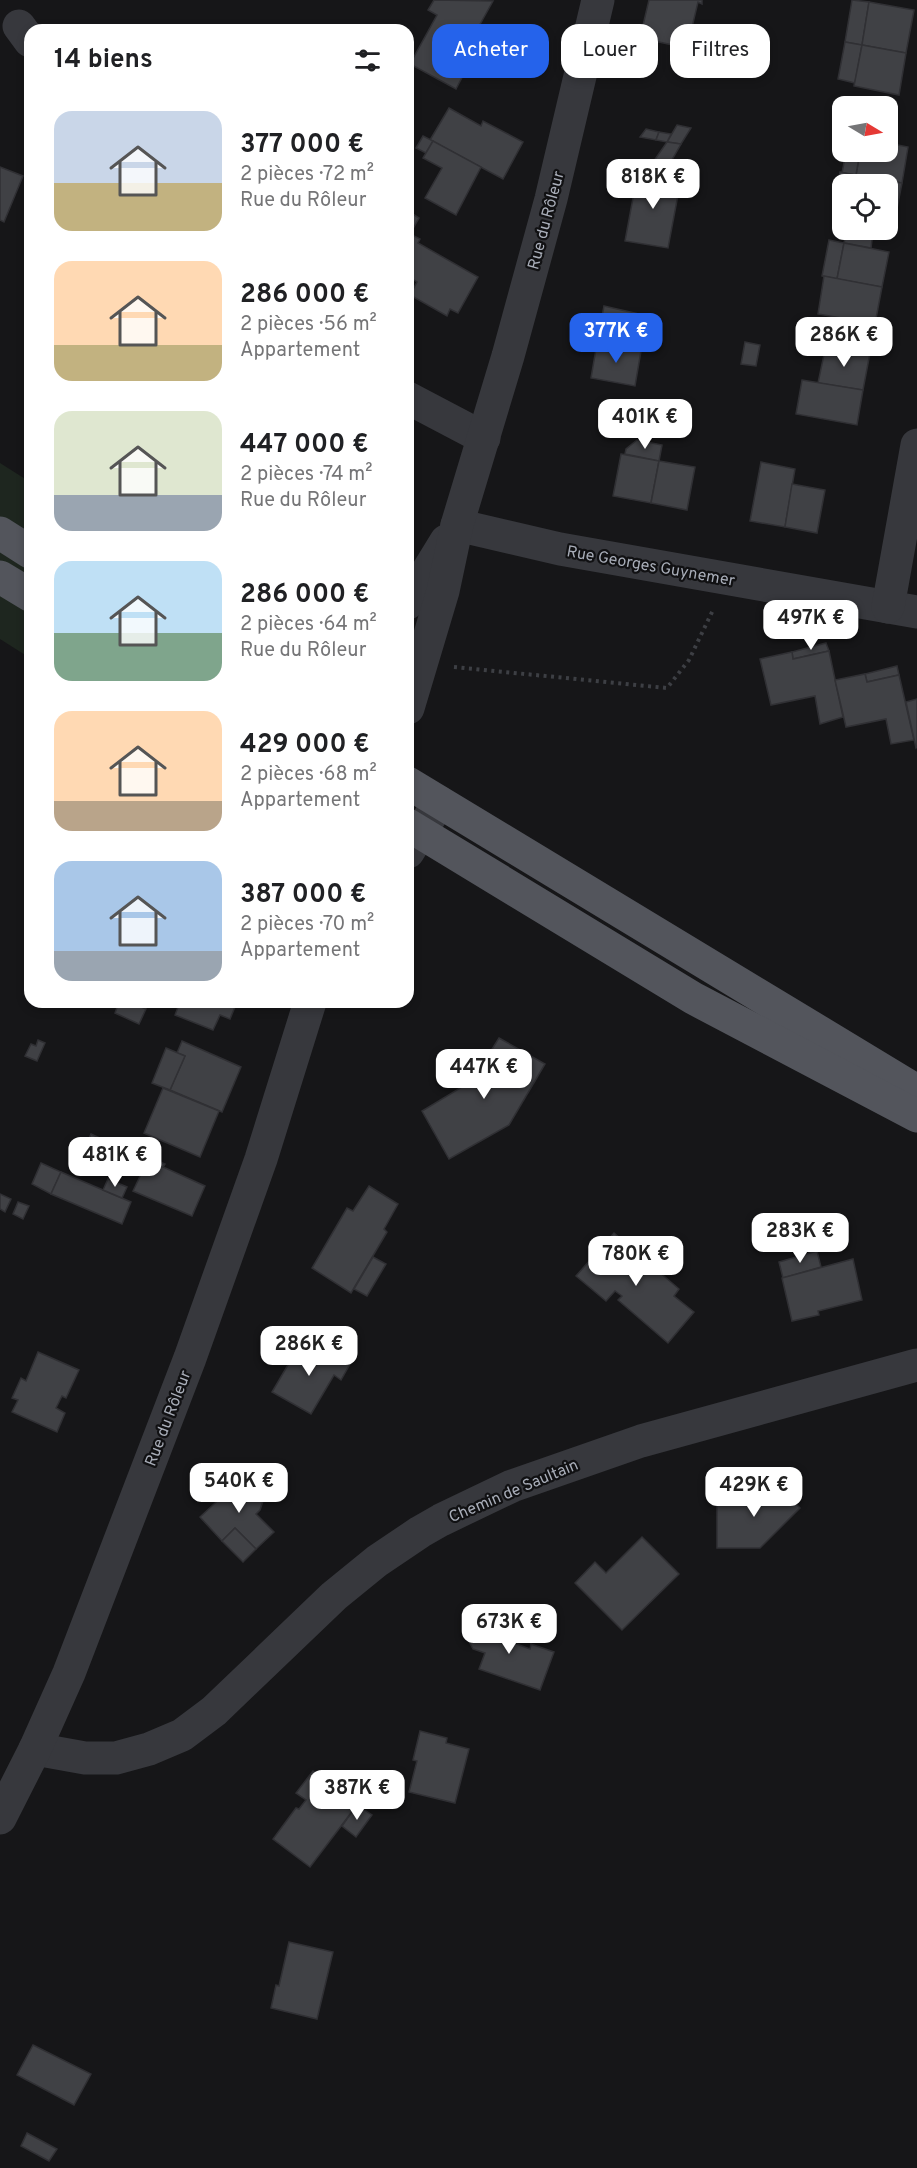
<!DOCTYPE html>
<html lang="fr">
<meta charset="utf-8">
<style>
:root{--surface:#fff;--page:#f2f2f2;--text:#202124;--muted:#757577;--accent:#2563eb}
body{margin:0;font-family:Overpass,sans-serif;background:var(--page);color:var(--text);height:100vh;display:flex;flex-direction:column;font-size:22px;white-space:nowrap}
*{box-sizing:border-box;margin:0}
p{font-size:20px;color:var(--muted)}
.icon{flex:none;width:33px;height:33px;fill:none;stroke:currentColor;stroke-width:2;stroke-linecap:round;stroke-linejoin:round}
.map{position:relative;flex:1;overflow:hidden}
.sheet{position:absolute;left:24px;top:24px;width:390px;height:984px;display:flex;flex-direction:column;background:var(--surface);border-radius:18px;box-shadow:0 3px 9px #0003}
.sheet>*{flex:none}
.banner{position:absolute;left:432px;top:24px;width:394px;height:54px;display:flex;gap:12px}
.needle{width:39px;rotate:100deg}
.buttons{position:absolute;left:832px;top:96px;display:grid;gap:12px}
.buttons a{display:grid;place-items:center;width:66px;height:66px;border-radius:12px;background:var(--surface);box-shadow:0 3px 9px #0003;font-size:30px}
.price{position:absolute;translate:-50% -51px;padding:0 14px;border-radius:12px;background:#fff;color:#222;font-size:20px;line-height:39px;filter:drop-shadow(0 2px 3px #0008)}
.price::after{content:'';position:absolute;left:50%;top:36px;width:18px;height:14px;margin-left:-9px;background:inherit;clip-path:polygon(0 0,100% 0,50% 100%)}
.price.selected{background:var(--accent);color:#fff}
ul{padding:0;list-style:none}
li{display:flex;align-items:center;gap:18px;height:150px;padding:0 30px}
li span{display:grid;place-items:center;flex:none;width:168px;height:120px;border-radius:18px;color:#555}
li>.icon{margin-inline-start:auto}
span .icon{width:72px;height:72px;fill:#fffc;stroke-width:1}
li b{font-size:26px}
h2{display:flex;justify-content:space-between;align-items:center;height:72px;padding:0 30px;font-size:26px}
.pill{padding:0 21px;border-radius:18px;background:var(--surface);box-shadow:0 3px 9px #0003;font-size:21px;line-height:54px}
.pill.selected{background:var(--accent);color:#fff}
.map>svg:first-child{display:block}
.green{fill:#1e261f}
.building{fill:#404145;stroke:#303034;stroke-width:1.5}
.lines{fill:none;stroke-linecap:round;stroke-linejoin:round}
.path{stroke:#3d3f44;stroke-width:4;stroke-dasharray:3 4.5;stroke-linecap:butt}
.minor{stroke:#37383d;stroke-width:33}
.major{stroke:#53555c;stroke-width:33}
.labels{text-anchor:middle;stroke-width:4.5;stroke-linejoin:round;paint-order:stroke}
.street-label{font-size:16px;fill:#a8adb8;stroke:#111113}
</style>
<div class="map">
<svg width="917" height="2168" viewBox="0 0 917 2168">
<rect width="100%" height="100%" fill="#161618"/>
<path class="green" d="M0,463L30,482V658L0,639Z"/>
<g class="building">
<path d="M434,0L493,1L474,35L472,33L459,58L469,64L456,89L410,64L437,15L428,10Z"/>
<path d="M649,0H702V4L698,2L687,48L640,38Z"/>
<path d="M852,0L869,2L862,45L845,42Z"/>
<path d="M869,2L914,10L906,53L862,45Z"/>
<path d="M472,33L483,39L469,64L459,58Z"/>
<path d="M845,42L862,45L855,83L838,79Z"/>
<path d="M743,43L765,47L761,70L739,66Z"/>
<path d="M862,45L906,53L899,95L854,86Z"/>
<path d="M449,108L481,126L483,121L523,142L503,179L430,140Z"/>
<path d="M677,125L691,128L681,144L667,142Z"/>
<path d="M646,129L659,132L656,140L640,137Z"/>
<path d="M659,132L671,134L667,142L656,140Z"/>
<path d="M423,136L433,141L426,153L416,148Z"/>
<path d="M433,141L481,167L456,215L425,198L442,168L423,158Z"/>
<path d="M667,142L681,144L665,172L649,168Z"/>
<path d="M888,143L908,147L902,183L856,175L860,152H888Z"/>
<path d="M846,152H860L856,175L842,173Z"/>
<path d="M0,167L23,176L4,222L0,220Z"/>
<path d="M638,171L681,179L668,248L625,241Z"/>
<path d="M840,172L856,175L855,184H843V206L835,205Z"/>
<path d="M856,175L902,183L895,219L888,218V184H855Z"/>
<path d="M408,211L419,218L410,234L420,239L418,243L478,277L458,313L450,309L447,316L410,295L417,282L408,276Z"/>
<path d="M847,230L873,232L871,248L844,243Z"/>
<path d="M829,240L844,243L837,279L822,276Z"/>
<path d="M844,243L889,252L882,287L837,279Z"/>
<path d="M824,276L882,287L875,324L818,314Z"/>
<path d="M604,306L648,316L641,351L597,343Z"/>
<path d="M745,342L760,345L756,366L741,364Z"/>
<path d="M597,343L641,351L635,386L591,378Z"/>
<path d="M826,345L870,353L863,390L818,383Z"/>
<path d="M802,380L863,390L857,425L796,414Z"/>
<path d="M637,440L662,445L659,461L625,454L626,449Z"/>
<path d="M621,454L659,461L651,503L613,496Z"/>
<path d="M659,461L695,467L687,510L651,503Z"/>
<path d="M761,462L795,469L785,527L750,521Z"/>
<path d="M792,484L825,490L817,533L785,527Z"/>
<path d="M826,643L829,651L793,659L792,652Z"/>
<path d="M829,651L843,717L820,724L815,696L771,705L760,659L792,652L793,659Z"/>
<path d="M897,666L899,675L867,682L865,674Z"/>
<path d="M865,674L867,682L899,675L914,740L891,744L886,719L846,727L835,680Z"/>
<path d="M917,699V747L916,748L906,702Z"/>
<path d="M119,1002H129L146,1009L139,1024L115,1013Z"/>
<path d="M180,1002H237L230,1019L220,1015L213,1030L175,1015Z"/>
<path d="M499,1038L545,1064L509,1125L449,1159L422,1111L472,1081Z"/>
<path d="M38,1040L45,1043L37,1061L25,1056L31,1044L36,1046Z"/>
<path d="M182,1041L241,1067L222,1112L170,1090L185,1056L177,1053Z"/>
<path d="M166,1048L185,1056L170,1090L152,1083Z"/>
<path d="M163,1088L219,1111L200,1157L144,1133Z"/>
<path d="M91,1134L121,1148L111,1168L82,1154Z"/>
<path d="M122,1145L165,1164L163,1167L205,1186L192,1216L133,1191L142,1172L122,1163L118,1172L111,1168Z"/>
<path d="M41,1163L61,1172L51,1194L32,1184Z"/>
<path d="M61,1172L131,1202L122,1224L51,1194Z"/>
<path d="M108,1179L127,1187L122,1198L103,1190Z"/>
<path d="M369,1186L398,1204L384,1229L387,1232L351,1293L312,1268L347,1208L353,1211Z"/>
<path d="M0,1194L11,1199L5,1212L0,1209Z"/>
<path d="M18,1202L29,1206L23,1219L13,1214Z"/>
<path d="M614,1233L679,1289L674,1296L694,1312L668,1343L618,1300L622,1296L615,1291L606,1301L576,1276Z"/>
<path d="M817,1251L821,1267L783,1278L779,1262Z"/>
<path d="M373,1257L386,1264L367,1296L354,1289Z"/>
<path d="M853,1259L862,1300L818,1311L819,1315L792,1321L782,1278Z"/>
<path d="M309,1341L350,1364L341,1380L334,1375L311,1414L272,1392L295,1353L300,1355Z"/>
<path d="M38,1352L79,1370L66,1398L62,1396L56,1408L65,1413L57,1432L12,1412L18,1400L12,1398L21,1378L26,1381Z"/>
<path d="M769,1477L800,1508L760,1548H717V1503H741Z"/>
<path d="M241,1479L252,1481L264,1498L260,1510L256,1514L274,1532L256,1549L235,1528L222,1541L200,1517Z"/>
<path d="M235,1528L256,1549L243,1562L222,1541Z"/>
<path d="M642,1537L679,1574L622,1630L575,1583L595,1562L606,1573Z"/>
<path d="M484,1617L497,1621L493,1631L516,1638L514,1643L530,1649L531,1644L554,1652L540,1690L479,1669L485,1653L473,1649L466,1636L471,1623Z"/>
<path d="M420,1731L447,1738L446,1743L469,1749L455,1803L409,1792L417,1761L413,1760Z"/>
<path d="M313,1771L337,1789L339,1787L342,1790L341,1792L357,1805L310,1867L273,1839L296,1808L299,1809L306,1800L296,1793Z"/>
<path d="M357,1805L372,1815L356,1837L342,1826Z"/>
<path d="M289,1942L333,1952L317,2019L271,2008L276,1985L279,1986Z"/>
<path d="M33,2045L91,2074L74,2105L17,2075Z"/>
<path d="M27,2133L57,2149L49,2161L21,2146Z"/>
</g>
<g class="lines">
<path class="path" d="M454,667L667,688L689,660L713,610"/>
<g class="minor">
<path d="M19,26L30,41"/>
<path d="M408,398L484,438"/>
<path d="M457,525L560,549L917,612"/>
<path d="M408,603L446,541"/>
<path d="M888,607L917,445"/>
<path d="M408,708L443,591L457,525L508,356L551,199L598,0"/>
<path d="M408,852L439,802"/>
<path d="M35,1749L85,1758H116L149,1749L182,1735L214,1711L334,1596L377,1561L420,1532L441,1520L512,1486L641,1441L917,1365"/>
<path d="M0,1818L35,1749L69,1673L190,1358L261,1159L310,1002"/>
</g>
<g class="major">
<path d="M0,533L30,552"/>
<path d="M0,577L30,595"/>
<path d="M408,783L917,1091"/>
<path d="M408,825L693,998L917,1116"/>
</g>
</g>
<g class="labels">
<g class="street-label">
<text transform="translate(545 220) rotate(-75)" y="6">Rue du Rôleur</text>
<text transform="translate(651 565) rotate(10)" y="6">Rue Georges Guynemer</text>
<text transform="translate(167 1418) rotate(-69)" y="6">Rue du Rôleur</text>
<text transform="translate(513 1490) rotate(-23)" y="6">Chemin de Saultain</text>
</g>
</g>
</svg>
<div class="buttons">
<a><svg class="needle" viewBox="-14 -14 28 28"><path d="M0-13l5 13h-10z" fill="#e53935"/><path d="M0 13l5-13h-10z" fill="#757577"/></svg></a>
<a><svg class="icon" aria-label="locate" viewBox="0 0 24 24"><circle cx="12" cy="12" r="6"/><path d="M12 2v4M12 18v4M2 12h4M18 12h4"/></svg></a>
</div>
<b class="price" style="left:653px;top:210px">818K €</b>
<b class="price selected" style="left:616px;top:364px">377K €</b>
<b class="price" style="left:844px;top:368px">286K €</b>
<b class="price" style="left:645px;top:450px">401K €</b>
<b class="price" style="left:811px;top:651px">497K €</b>
<b class="price" style="left:484px;top:1100px">447K €</b>
<b class="price" style="left:115px;top:1188px">481K €</b>
<b class="price" style="left:800px;top:1264px">283K €</b>
<b class="price" style="left:636px;top:1287px">780K €</b>
<b class="price" style="left:309px;top:1377px">286K €</b>
<b class="price" style="left:239px;top:1514px">540K €</b>
<b class="price" style="left:754px;top:1518px">429K €</b>
<b class="price" style="left:509px;top:1655px">673K €</b>
<b class="price" style="left:357px;top:1821px">387K €</b>
<div class="banner">
<a class="pill selected">Acheter</a>
<a class="pill">Louer</a>
<a class="pill">Filtres</a>
</div>
<section class="sheet">
<h2>14 biens<svg class="icon" aria-label="filters" viewBox="0 0 24 24"><path d="M4 7h16M4 17h16"/><circle cx="9" cy="7" r="2"/><circle cx="15" cy="17" r="2"/></svg></h2>
<ul>
<li><span style="background:linear-gradient(#c9d6e8 60%,#c2b280 0)"><svg class="icon" aria-label="home" viewBox="0 0 24 24"><path d="M3 11l9-7 9 7M6 9v11h12V9"/></svg></span><div><b>377 000 €</b><p>2 pièces · 72 m²</p><p>Rue du Rôleur</p></div></li>
<li><span style="background:linear-gradient(#ffd9b3 70%,#c2b280 0)"><svg class="icon" aria-label="home" viewBox="0 0 24 24"><path d="M3 11l9-7 9 7M6 9v11h12V9"/></svg></span><div><b>286 000 €</b><p>2 pièces · 56 m²</p><p>Appartement</p></div></li>
<li><span style="background:linear-gradient(#dfe7d0 70%,#9aa5b1 0)"><svg class="icon" aria-label="home" viewBox="0 0 24 24"><path d="M3 11l9-7 9 7M6 9v11h12V9"/></svg></span><div><b>447 000 €</b><p>2 pièces · 74 m²</p><p>Rue du Rôleur</p></div></li>
<li><span style="background:linear-gradient(#bfe0f5 60%,#7fa58c 0)"><svg class="icon" aria-label="home" viewBox="0 0 24 24"><path d="M3 11l9-7 9 7M6 9v11h12V9"/></svg></span><div><b>286 000 €</b><p>2 pièces · 64 m²</p><p>Rue du Rôleur</p></div></li>
<li><span style="background:linear-gradient(#ffd9b3 75%,#b9a48a 0)"><svg class="icon" aria-label="home" viewBox="0 0 24 24"><path d="M3 11l9-7 9 7M6 9v11h12V9"/></svg></span><div><b>429 000 €</b><p>2 pièces · 68 m²</p><p>Appartement</p></div></li>
<li><span style="background:linear-gradient(#a9c7e8 75%,#9aa5b1 0)"><svg class="icon" aria-label="home" viewBox="0 0 24 24"><path d="M3 11l9-7 9 7M6 9v11h12V9"/></svg></span><div><b>387 000 €</b><p>2 pièces · 70 m²</p><p>Appartement</p></div></li>
</ul>
</section>
</div>
